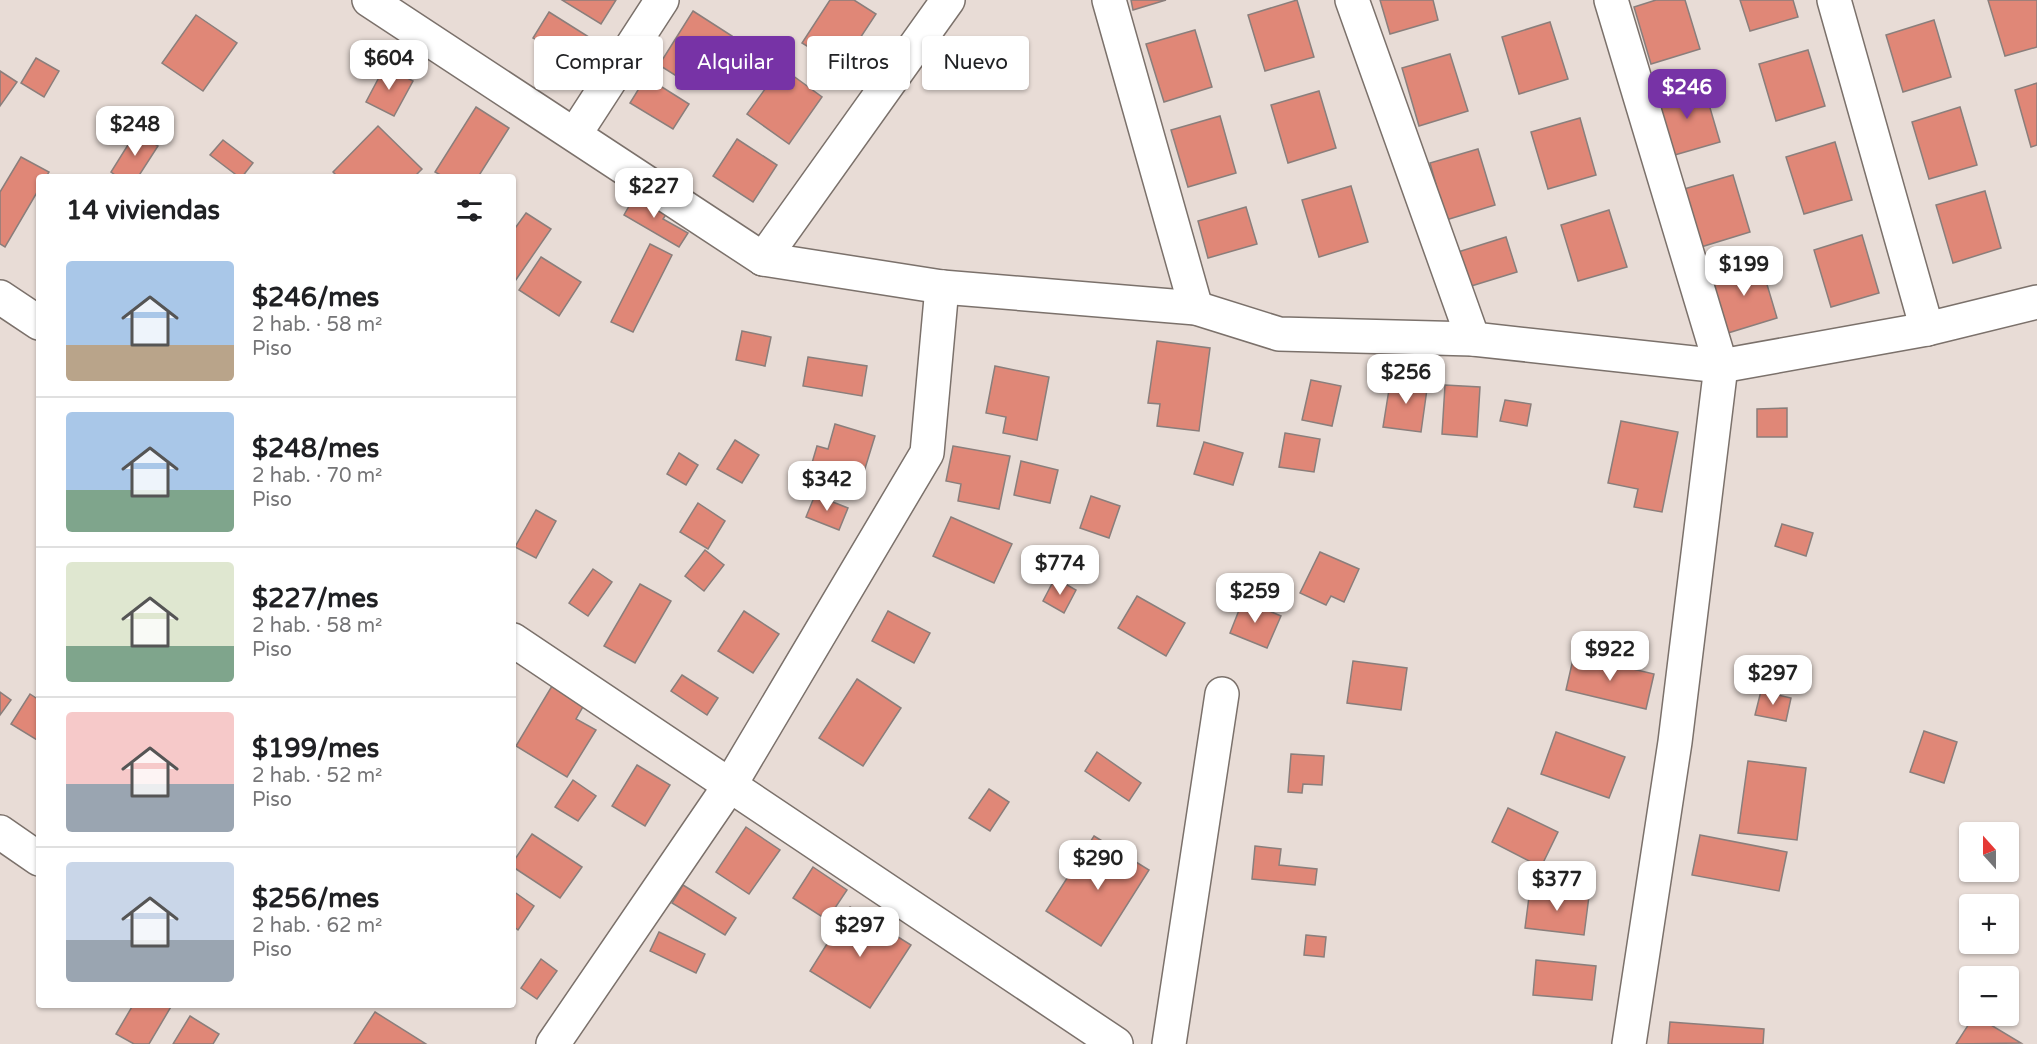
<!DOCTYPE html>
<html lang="es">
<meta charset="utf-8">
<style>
:root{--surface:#fff;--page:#f2f2f2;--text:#202124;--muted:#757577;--line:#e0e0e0;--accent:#7733a6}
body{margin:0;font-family:"Varela Round",sans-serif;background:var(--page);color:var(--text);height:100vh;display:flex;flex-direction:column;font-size:22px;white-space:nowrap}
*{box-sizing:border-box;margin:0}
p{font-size:20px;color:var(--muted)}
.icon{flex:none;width:33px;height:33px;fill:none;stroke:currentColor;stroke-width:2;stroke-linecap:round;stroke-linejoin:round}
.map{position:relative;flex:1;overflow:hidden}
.details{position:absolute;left:36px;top:174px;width:480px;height:834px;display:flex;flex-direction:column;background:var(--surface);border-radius:6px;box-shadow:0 2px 4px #0004}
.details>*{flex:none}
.top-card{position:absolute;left:534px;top:36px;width:570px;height:54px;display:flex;gap:12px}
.needle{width:39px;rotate:339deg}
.controls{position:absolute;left:1959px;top:822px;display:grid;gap:12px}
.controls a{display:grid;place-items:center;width:60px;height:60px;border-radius:6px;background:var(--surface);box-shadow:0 2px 4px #0004;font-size:30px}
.price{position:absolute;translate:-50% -51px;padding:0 14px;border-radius:12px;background:#fff;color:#222;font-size:20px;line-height:39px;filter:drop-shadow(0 2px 3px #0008)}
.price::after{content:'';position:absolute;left:50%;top:36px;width:18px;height:14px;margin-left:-9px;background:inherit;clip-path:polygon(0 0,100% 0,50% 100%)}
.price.active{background:var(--accent);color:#fff}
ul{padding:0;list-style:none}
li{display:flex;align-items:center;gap:18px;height:150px;padding:0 30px}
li+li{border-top:2px solid var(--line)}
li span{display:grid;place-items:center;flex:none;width:168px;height:120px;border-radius:6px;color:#555}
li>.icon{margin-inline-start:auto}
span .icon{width:72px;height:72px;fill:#fffc;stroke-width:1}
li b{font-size:26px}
h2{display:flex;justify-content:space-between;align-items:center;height:72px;padding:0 30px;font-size:26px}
.chip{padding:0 21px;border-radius:6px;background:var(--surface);box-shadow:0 2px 4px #0004;font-size:21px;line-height:54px}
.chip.active{background:var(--accent);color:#fff}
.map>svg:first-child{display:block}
.building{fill:#e08777;stroke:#8a7e7b;stroke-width:1.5}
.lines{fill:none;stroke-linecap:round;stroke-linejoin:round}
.minor-casing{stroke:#7b716b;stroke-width:36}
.minor{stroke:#fff;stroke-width:33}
</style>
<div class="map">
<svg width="2037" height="1044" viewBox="0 0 2037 1044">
<rect width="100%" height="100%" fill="#e8dcd6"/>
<g class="building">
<path d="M562,0H616L601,24Z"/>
<path d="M830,0H854L876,14L841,67L802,43Z"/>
<path d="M1131,0H1166L1133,10Z"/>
<path d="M1297,0L1314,57L1265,71L1248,15Z"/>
<path d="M1380,0H1433L1438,20L1390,34Z"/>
<path d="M1656,0H1685L1700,49L1651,64L1634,7Z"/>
<path d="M1740,0H1793L1798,17L1750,31Z"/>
<path d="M1988,0H2037V47L2005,56Z"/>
<path d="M693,11L732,36L697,89L659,65Z"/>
<path d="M549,12L592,39L576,64L533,38Z"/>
<path d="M196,15L237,43L203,91L162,63Z"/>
<path d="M1934,20L1951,77L1903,92L1886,35Z"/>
<path d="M1550,22L1568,79L1519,94L1502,37Z"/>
<path d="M1195,30L1212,87L1164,102L1146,44Z"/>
<path d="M1808,50L1825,106L1776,121L1759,64Z"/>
<path d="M1450,54L1468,111L1419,126L1402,68Z"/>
<path d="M36,58L59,71L44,97L21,83Z"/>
<path d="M385,66L413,81L394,116L366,102Z"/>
<path d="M781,67L822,97L789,144L747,114Z"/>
<path d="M0,71L17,82L0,106Z"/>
<path d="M646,77L689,104L673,129L630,103Z"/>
<path d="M2037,83V145L2031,147L2015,90Z"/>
<path d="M1703,84L1720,142L1671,156L1654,99Z"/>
<path d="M1319,91L1336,148L1288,163L1271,105Z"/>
<path d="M476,107L509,128L478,177H444L435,172Z"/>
<path d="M1960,107L1977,165L1929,179L1912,122Z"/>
<path d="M1220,116L1236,173L1188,187L1171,130Z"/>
<path d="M1580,118L1596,175L1548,189L1531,132Z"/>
<path d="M378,126L422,169L414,177H338L333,172Z"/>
<path d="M136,132L158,146L138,177H118L111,172Z"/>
<path d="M737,139L777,165L753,202L713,176Z"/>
<path d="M223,140L253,163L242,177H239L210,155Z"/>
<path d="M1835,142L1852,200L1804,214L1786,157Z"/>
<path d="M1478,149L1495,205L1446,220L1430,163Z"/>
<path d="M21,157L49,172L46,177H39V189L5,247L0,244V192Z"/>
<path d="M1733,175L1750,232L1701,247L1684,189Z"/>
<path d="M1351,186L1368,242L1319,257L1302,200Z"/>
<path d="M1985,191L2001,248L1953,263L1936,205Z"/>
<path d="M637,192L669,210L663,219L688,233L679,247L624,215Z"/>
<path d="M1246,207L1257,244L1208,258L1198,221Z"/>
<path d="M1609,210L1627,267L1578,281L1561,225Z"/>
<path d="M526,213L551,229L513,284V231Z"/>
<path d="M1862,235L1879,293L1831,307L1814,250Z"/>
<path d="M1506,237L1517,272L1468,287L1458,252Z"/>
<path d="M650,244L672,255L633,332L611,322Z"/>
<path d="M541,257L581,282L559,316L519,290Z"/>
<path d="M1760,261L1777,318L1728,333L1711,276Z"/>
<path d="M742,331L771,337L765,366L736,360Z"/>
<path d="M1157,341L1210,348L1199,431L1157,426L1160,404L1148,403Z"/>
<path d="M808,357L867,366L862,396L803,386Z"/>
<path d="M995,366L1049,377L1037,440L1003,433L1006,417L986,413Z"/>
<path d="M1391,377L1428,382L1421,432L1383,427Z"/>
<path d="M1311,380L1341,386L1332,426L1302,420Z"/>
<path d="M1445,385L1480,387L1477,437L1442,434Z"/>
<path d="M1505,400L1531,404L1527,426L1500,421Z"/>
<path d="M1787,408V437H1757V409Z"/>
<path d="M1621,421L1678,432L1662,512L1634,507L1638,489L1608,483Z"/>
<path d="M835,424L875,436L859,488L821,477L824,466L812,463L817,446L828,449Z"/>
<path d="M1285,433L1320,439L1314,472L1279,467Z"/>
<path d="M735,440L759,455L742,483L717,469Z"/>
<path d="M1204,442L1243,453L1233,485L1194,474Z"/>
<path d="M953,446L1010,456L999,509L958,501L961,484L946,481Z"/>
<path d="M679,453L698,465L686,485L667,474Z"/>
<path d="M1021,461L1058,470L1050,503L1014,495Z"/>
<path d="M815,495L848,508L839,530L806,517Z"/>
<path d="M1091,496L1120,506L1109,538L1080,528Z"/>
<path d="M698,503L725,521L708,549L680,532Z"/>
<path d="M536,510L556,521L536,558L515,547Z"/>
<path d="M951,517L1012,544L994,583L933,556Z"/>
<path d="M1782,524L1813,533L1806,556L1775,546Z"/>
<path d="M705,550L724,565L704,591L685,576Z"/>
<path d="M1320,552L1359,569L1344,602L1331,596L1326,605L1300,593Z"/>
<path d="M593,569L612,582L588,616L569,603Z"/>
<path d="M1055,578L1076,590L1064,613L1043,601Z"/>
<path d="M640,584L671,601L635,663L604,646Z"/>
<path d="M1137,596L1185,623L1166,656L1118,628Z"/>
<path d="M1243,600L1281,616L1267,648L1230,633Z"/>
<path d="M744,611L779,634L753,673L718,651Z"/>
<path d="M888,611L930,633L914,663L872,641Z"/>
<path d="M1574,655L1654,674L1646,709L1566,690Z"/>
<path d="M1353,661L1407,668L1401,710L1347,703Z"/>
<path d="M682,675L718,698L707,715L671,691Z"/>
<path d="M857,679L901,708L863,766L819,738Z"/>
<path d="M552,686L584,705L576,719L596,730L567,777L516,746Z"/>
<path d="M1761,691L1791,698L1786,721L1755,715Z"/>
<path d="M0,692L11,700L0,715Z"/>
<path d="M30,694L39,700V736L37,740L11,724Z"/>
<path d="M1924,731L1957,742L1944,783L1910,772Z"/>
<path d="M1556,732L1625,757L1609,798L1541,774Z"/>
<path d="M1097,752L1141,783L1129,801L1085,771Z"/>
<path d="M1291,754L1324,756L1322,785L1303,784L1302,793L1288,792Z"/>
<path d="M1748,761L1806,768L1797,840L1738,833Z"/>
<path d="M637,765L670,785L645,826L612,806Z"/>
<path d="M573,780L596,796L578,821L555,807Z"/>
<path d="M989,789L1009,802L990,831L969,818Z"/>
<path d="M1508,808L1558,832L1541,867L1492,842Z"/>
<path d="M746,827L780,850L749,894L716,872Z"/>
<path d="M532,834L582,867L560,898L513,867V862Z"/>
<path d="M1700,835L1787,852L1779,891L1692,875Z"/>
<path d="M1094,836L1149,870L1101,946L1046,911Z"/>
<path d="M1255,846L1281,849L1279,865L1317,869L1315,885L1252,879Z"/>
<path d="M813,867L847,890L827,920L793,898Z"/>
<path d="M683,885L736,918L725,935L672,903Z"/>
<path d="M1530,889L1589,896L1584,935L1525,928Z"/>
<path d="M513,891L534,906L518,930L513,926Z"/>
<path d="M850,907L911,945L870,1008L810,971Z"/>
<path d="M659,932L705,954L696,973L650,951Z"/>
<path d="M1306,935L1326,937L1324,957L1304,955Z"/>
<path d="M541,959L557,971L537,999L521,988Z"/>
<path d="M1536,960L1596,966L1592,1000L1533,995Z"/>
<path d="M133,1005H172L149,1044H134L116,1034Z"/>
<path d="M375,1012L426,1044H354Z"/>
<path d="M190,1016L219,1034L213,1044H173Z"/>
<path d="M1974,1016H1976L2021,1043L1956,1044Z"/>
<path d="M1670,1022L1764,1029L1763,1044H1668Z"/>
</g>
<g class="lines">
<defs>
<g id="minor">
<path d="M369,0L763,259L942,287L1196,308L1279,334L1473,339L1721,366L1927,329L2037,302"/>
<path d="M1109,0L1196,308"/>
<path d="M1352,0L1473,339"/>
<path d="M1611,0L1721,366L1675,742L1629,1044"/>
<path d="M1834,0L1927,329"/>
<path d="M575,134L662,0"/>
<path d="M763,259L948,0"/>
<path d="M0,297L39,323"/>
<path d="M513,640L1116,1044"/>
<path d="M0,832L39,859"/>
<path d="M553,1044L730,785L927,453L942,287"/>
<path d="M1169,1044L1222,694"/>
</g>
</defs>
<use href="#minor" class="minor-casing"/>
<use href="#minor" class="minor"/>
</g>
</svg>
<div class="controls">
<a><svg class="needle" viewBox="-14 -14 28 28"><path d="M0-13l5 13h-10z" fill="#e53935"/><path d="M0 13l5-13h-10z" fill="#757577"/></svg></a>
<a>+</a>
<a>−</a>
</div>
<b class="price" style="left:389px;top:91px">$604</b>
<b class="price active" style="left:1687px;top:120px">$246</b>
<b class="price" style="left:135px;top:157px">$248</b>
<b class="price" style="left:654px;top:219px">$227</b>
<b class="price" style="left:1744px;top:297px">$199</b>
<b class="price" style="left:1406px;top:405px">$256</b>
<b class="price" style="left:827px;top:512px">$342</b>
<b class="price" style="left:1060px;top:596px">$774</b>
<b class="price" style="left:1255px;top:624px">$259</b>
<b class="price" style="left:1610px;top:682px">$922</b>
<b class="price" style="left:1773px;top:706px">$297</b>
<b class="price" style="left:1098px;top:891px">$290</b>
<b class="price" style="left:1557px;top:912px">$377</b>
<b class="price" style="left:860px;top:958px">$297</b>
<div class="top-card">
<a class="chip">Comprar</a>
<a class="chip active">Alquilar</a>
<a class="chip">Filtros</a>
<a class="chip">Nuevo</a>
</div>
<section class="details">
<h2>14 viviendas<svg class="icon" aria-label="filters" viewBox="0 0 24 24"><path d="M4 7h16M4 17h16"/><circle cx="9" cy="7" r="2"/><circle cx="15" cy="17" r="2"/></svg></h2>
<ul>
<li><span style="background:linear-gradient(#a9c7e8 70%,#b9a48a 0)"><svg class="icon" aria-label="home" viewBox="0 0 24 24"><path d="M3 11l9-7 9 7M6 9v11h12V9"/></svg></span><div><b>$246/mes</b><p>2 hab. · 58 m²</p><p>Piso</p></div></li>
<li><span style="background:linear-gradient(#a9c7e8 65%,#7fa58c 0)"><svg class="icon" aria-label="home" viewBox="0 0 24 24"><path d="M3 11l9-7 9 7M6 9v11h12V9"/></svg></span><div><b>$248/mes</b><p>2 hab. · 70 m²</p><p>Piso</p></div></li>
<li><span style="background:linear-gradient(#dfe7d0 70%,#7fa58c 0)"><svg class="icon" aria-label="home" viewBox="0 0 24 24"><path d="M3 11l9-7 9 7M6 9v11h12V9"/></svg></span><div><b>$227/mes</b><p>2 hab. · 58 m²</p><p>Piso</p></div></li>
<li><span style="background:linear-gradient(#f6c9c9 60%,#9aa5b1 0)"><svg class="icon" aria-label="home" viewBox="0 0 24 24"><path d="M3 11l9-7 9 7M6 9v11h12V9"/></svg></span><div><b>$199/mes</b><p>2 hab. · 52 m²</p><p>Piso</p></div></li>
<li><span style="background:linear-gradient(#c9d6e8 65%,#9aa5b1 0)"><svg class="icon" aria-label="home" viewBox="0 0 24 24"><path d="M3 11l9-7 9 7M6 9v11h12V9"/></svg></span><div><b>$256/mes</b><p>2 hab. · 62 m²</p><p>Piso</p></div></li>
</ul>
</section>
</div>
